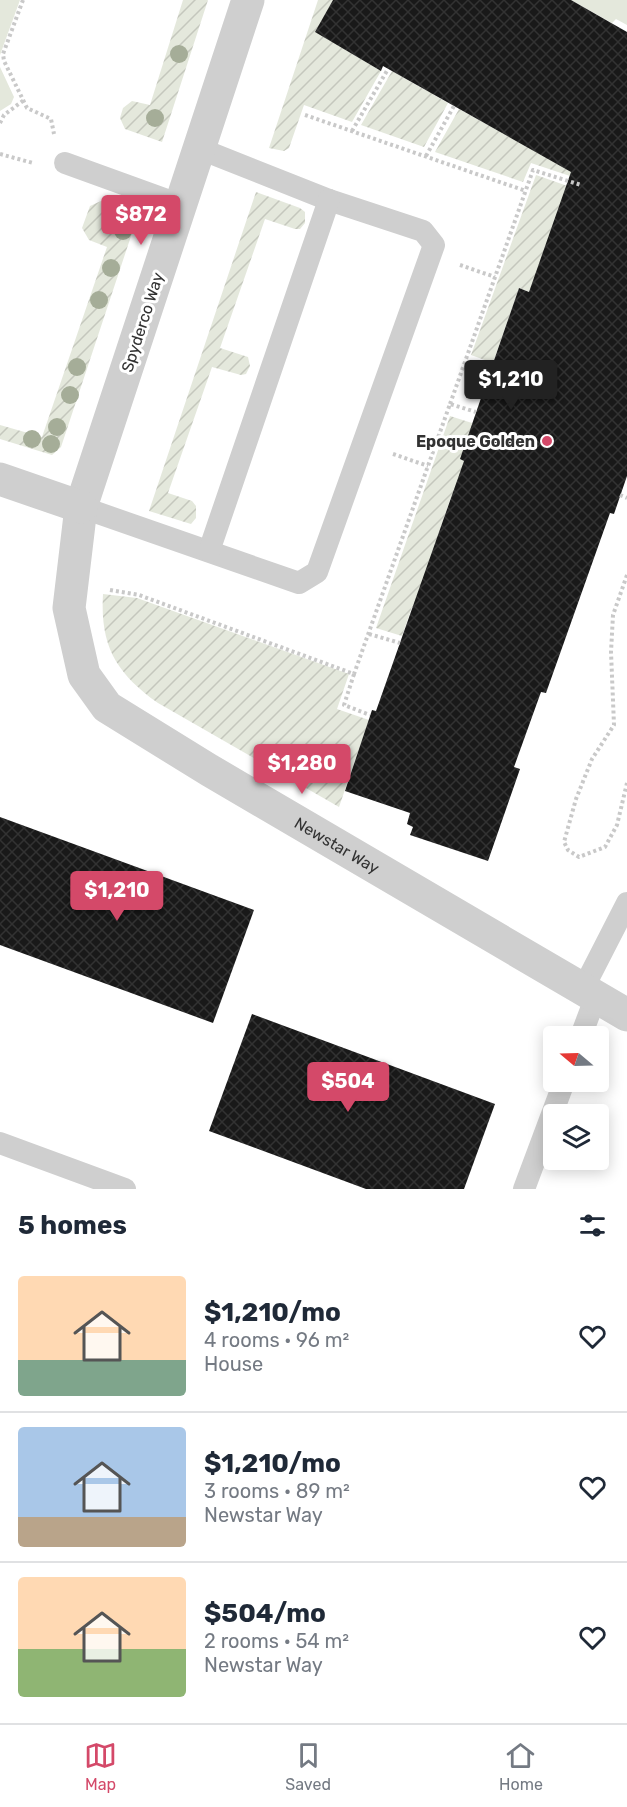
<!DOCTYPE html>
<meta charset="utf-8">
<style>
:root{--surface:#fff;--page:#f2f2f3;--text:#1f2937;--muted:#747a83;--line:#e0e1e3;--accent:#d44969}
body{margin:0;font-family:Rubik,sans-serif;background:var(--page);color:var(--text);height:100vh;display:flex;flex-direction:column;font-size:22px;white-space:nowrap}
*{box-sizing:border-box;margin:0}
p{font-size:20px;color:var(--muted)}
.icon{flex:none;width:33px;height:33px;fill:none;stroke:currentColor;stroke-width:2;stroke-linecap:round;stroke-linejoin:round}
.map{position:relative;height:1189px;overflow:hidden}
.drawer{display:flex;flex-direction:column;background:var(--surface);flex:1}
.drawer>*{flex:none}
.needle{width:39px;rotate:289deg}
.fabs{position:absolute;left:543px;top:1026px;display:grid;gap:12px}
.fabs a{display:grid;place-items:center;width:66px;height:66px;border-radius:6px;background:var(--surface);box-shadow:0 3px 15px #0003;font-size:30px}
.price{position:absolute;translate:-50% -51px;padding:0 14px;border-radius:6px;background:var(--accent);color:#fff;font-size:20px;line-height:39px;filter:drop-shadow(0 2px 3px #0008)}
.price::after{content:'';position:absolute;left:50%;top:36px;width:18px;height:14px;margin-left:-9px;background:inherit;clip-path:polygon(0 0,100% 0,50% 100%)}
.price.current{background:#222;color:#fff}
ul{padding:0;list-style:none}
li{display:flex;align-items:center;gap:18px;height:150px;padding:0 18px}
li+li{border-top:2px solid var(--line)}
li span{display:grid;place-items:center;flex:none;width:168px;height:120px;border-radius:6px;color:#555}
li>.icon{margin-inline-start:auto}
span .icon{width:72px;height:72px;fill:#fffc;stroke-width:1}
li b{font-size:26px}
h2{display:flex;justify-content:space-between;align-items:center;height:72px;padding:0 18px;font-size:26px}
.menu{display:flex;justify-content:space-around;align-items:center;height:84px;border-top:2px solid var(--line);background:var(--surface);font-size:16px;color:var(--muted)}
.menu a{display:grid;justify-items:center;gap:3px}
.menu .current{color:var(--accent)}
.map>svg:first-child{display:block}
.grass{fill:#e4e8dc}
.garden{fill:url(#garden-furrows)}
.building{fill:url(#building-cross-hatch)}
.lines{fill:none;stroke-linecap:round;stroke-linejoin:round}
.path{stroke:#c9c9c9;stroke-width:4;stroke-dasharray:3 3;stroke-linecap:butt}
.service{stroke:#cfcfcf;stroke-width:22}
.minor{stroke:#cfcfcf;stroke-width:33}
.tree{fill:#a5ad98}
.poi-dot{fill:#d44969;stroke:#fff;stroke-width:2}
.labels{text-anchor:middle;stroke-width:6;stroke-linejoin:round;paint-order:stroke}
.street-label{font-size:16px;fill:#323232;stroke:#fff}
.poi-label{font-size:16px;font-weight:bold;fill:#323232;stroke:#fff;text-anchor:end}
</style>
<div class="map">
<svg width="627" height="1189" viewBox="0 0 627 1189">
<defs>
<pattern id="garden-furrows" width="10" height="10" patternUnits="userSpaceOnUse" patternTransform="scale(1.5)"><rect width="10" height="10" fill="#e4e8dc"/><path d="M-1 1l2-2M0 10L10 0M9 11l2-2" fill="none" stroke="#c4c7bd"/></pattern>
<pattern id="building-cross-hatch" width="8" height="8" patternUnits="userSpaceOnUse" patternTransform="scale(1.5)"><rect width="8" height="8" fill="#191919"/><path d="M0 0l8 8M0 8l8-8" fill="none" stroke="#323232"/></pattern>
</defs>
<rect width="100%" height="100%" fill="#fff"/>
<g class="grass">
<path d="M0,0H20L0,55Z"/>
<path d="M571,0H627V25L616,19L612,23Z"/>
<path d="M0,67L14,97L11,104L0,111Z"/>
</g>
<g class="garden">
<path d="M183,0H208L162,142L125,129L120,118L123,108L132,101L150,105Z"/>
<path d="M318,0H333L316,32L381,71L352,122L304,105L289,148L284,151L269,148Z"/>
<path d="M392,71L425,90L436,89L434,95L448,103L424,147L361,125Z"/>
<path d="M459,109L486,124L563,159L582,180L531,163L523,182L435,152Z"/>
<path d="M536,175L579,190L529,292L519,288L493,363L471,355Z"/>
<path d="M256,192L300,208L305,212V223L300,229H295L265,219L220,348L248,357L250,366L246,374L241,375L212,367L168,493L192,501L196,506V518L191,524L149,511Z"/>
<path d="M101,201L139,212L61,447L52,455L0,439V425L42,437L107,247L89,240L82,228L90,206Z"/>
<path d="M450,416L472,423L469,462L450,500L432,553L418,608L412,607L402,636L376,628Z"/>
<path d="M103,594L137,598L349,674L337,709L369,720L339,807L158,703C116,673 100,646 103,594Z"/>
</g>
<g class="building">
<path d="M333,0H571L627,32V476L614,514L610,513L546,693L541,692L514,767L520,769L488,861L410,835L413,827L407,824L410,813L345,791L372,710L376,711L464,461L460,459L519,288L529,292L571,172L383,66L381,71L315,32Z"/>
<path d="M0,817L254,910L213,1023L0,945Z"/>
<path d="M252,1014L495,1104L464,1189H366L209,1131Z"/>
</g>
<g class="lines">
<g class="path">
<path d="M23,0L3,54L4,61L27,108L51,119L54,134"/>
<path d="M305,115L526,191"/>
<path d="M0,123L4,115L24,100"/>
<path d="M352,131L388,69"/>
<path d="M0,154L33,163"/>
<path d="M426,156L454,106"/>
<path d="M460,265L495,277"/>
<path d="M450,404L533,170L581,185"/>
<path d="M393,454L428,466"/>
<path d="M620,495L627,498"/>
<path d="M627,575L613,615L611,652L614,725L592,759L576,799L564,842L568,850L579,857L605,847L617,825L627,783"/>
<path d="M110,590L139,595L354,674L450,404L476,412"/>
<path d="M369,634L400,643"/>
<path d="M354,674L344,705L370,715"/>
</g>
<g class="service">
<path d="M65,163L181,205"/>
<path d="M81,507L299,583L317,572L434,245L423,231L329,200L198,148"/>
<path d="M209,551L329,200"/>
<path d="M583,989L627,903"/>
<path d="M581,1036L596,996"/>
<path d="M0,1143L125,1189"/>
<path d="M524,1189L564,1082"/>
</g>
<g class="minor">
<path id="s1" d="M248,0L81,507L69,608L84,675L107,707L209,770L627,1015"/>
<path d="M0,479L81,507"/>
</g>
</g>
<g class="tree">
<circle cx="179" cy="54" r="9"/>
<circle cx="155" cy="118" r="9"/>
<circle cx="123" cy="231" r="9"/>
<circle cx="111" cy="268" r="9"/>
<circle cx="99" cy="300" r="9"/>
<circle cx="77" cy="367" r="9"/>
<circle cx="70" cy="395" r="9"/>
<circle cx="57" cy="427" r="9"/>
<circle cx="32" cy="439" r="9"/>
<circle cx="51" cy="444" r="9"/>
</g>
<circle class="poi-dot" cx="547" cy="441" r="6"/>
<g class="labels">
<g class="street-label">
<text transform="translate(142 322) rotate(-72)" y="6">Spyderco Way</text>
<text dy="6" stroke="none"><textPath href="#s1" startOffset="1012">Newstar Way</textPath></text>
</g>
<g class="poi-label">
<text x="535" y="447">Epoque Golden</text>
</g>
</g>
</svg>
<div class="fabs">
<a><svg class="needle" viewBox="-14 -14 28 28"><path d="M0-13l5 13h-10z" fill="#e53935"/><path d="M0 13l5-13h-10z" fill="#747a83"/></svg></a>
<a><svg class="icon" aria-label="layers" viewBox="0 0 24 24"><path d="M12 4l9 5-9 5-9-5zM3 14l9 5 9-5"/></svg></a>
</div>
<b class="price" style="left:141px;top:246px">$872</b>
<b class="price current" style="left:511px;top:411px">$1,210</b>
<b class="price" style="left:302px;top:795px">$1,280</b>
<b class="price" style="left:117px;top:922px">$1,210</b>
<b class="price" style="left:348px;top:1113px">$504</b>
</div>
<section class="drawer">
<h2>5 homes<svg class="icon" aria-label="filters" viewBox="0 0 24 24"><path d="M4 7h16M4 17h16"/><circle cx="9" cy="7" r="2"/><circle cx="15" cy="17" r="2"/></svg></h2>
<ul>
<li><span style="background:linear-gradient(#ffd9b3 70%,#7fa58c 0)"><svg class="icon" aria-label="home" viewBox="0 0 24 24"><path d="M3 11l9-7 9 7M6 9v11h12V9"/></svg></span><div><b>$1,210/mo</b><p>4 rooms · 96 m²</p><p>House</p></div><svg class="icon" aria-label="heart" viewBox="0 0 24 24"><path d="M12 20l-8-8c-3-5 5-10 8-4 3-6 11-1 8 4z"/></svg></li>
<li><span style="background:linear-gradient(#a9c7e8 75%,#b9a48a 0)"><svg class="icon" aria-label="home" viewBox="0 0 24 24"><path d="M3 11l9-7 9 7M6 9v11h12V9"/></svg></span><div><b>$1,210/mo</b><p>3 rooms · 89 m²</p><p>Newstar Way</p></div><svg class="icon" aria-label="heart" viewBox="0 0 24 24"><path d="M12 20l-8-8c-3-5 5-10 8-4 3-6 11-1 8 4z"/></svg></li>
<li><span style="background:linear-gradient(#ffd9b3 60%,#8fb573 0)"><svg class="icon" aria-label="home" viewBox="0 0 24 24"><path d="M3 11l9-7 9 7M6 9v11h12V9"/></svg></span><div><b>$504/mo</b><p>2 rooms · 54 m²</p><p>Newstar Way</p></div><svg class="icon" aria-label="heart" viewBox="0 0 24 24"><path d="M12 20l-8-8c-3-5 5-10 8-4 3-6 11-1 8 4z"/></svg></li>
</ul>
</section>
<nav class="menu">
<a class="current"><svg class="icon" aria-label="map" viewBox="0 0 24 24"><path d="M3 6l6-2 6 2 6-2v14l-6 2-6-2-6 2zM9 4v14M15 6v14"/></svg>Map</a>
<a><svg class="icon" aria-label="saved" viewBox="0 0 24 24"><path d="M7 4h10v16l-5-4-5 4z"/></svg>Saved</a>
<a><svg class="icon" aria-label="home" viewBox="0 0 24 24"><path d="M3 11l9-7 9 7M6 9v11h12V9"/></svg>Home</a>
</nav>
